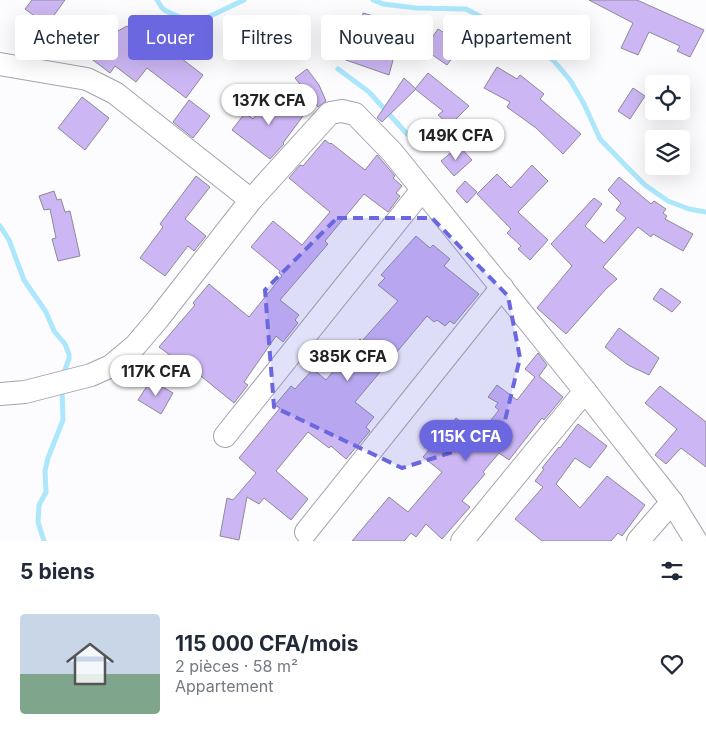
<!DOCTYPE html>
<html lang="fr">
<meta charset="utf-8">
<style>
:root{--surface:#fff;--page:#f6f6f7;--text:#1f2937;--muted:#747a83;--accent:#6a67e0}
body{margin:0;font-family:Inter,sans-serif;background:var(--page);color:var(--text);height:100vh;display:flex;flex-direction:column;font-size:19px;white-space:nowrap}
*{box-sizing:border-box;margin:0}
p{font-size:16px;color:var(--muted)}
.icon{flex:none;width:28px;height:28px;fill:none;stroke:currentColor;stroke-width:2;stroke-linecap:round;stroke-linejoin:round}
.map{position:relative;height:541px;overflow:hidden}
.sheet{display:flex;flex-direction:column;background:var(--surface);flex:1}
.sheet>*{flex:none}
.hud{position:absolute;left:15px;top:15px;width:676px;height:45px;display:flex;gap:10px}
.controls{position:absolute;left:645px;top:75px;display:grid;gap:10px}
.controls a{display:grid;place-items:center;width:45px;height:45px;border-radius:5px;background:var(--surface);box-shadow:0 5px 20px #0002;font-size:25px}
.price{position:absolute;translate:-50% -42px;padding:0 11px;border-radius:18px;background:#fff;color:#222;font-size:16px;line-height:32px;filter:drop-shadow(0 1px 2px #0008)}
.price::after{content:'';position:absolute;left:50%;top:30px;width:15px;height:11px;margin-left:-8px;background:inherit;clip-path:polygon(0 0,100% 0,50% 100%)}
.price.on{background:var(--accent);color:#fff}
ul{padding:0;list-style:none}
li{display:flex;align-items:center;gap:15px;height:125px;padding:0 20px}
li span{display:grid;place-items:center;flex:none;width:140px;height:100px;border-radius:5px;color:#555}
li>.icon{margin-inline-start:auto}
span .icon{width:60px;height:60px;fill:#fffc;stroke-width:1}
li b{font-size:21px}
h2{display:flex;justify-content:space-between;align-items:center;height:60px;padding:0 20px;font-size:21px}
.tag{padding:0 18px;border-radius:5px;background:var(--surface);box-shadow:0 5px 20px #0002;font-size:18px;line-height:45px}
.tag.on{background:var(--accent);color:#fff}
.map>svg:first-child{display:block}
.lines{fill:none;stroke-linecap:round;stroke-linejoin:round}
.stream{stroke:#ade7fc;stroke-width:5}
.building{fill:#ccb7f4;stroke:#8d8995}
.minor-casing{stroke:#a6a2af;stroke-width:24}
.minor{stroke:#fff;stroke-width:22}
.marked{fill:#6a67e0;fill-opacity:0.2;stroke:#6a67e0;stroke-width:4;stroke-dasharray:10 6;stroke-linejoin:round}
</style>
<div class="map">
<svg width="706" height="541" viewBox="0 0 706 541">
<rect width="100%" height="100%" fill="#fcfbfe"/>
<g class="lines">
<g class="stream">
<path d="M157,0L162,8L166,11L191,22L202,20L244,0"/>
<path d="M373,0L383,4L416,8L466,9L495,24L507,35L541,51L554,61L570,80L584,104L600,139L627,167L645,185L668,201L689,209L706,212"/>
<path d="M338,69L369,92L407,134"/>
<path d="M0,226L9,240L24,280L46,312L54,331L65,344L69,354V359L63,375"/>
<path d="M44,541L38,522L39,505L46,492L45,471L48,458L63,420L62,389"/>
</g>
</g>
<g class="building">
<path d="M32,0H65L47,25L25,9Z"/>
<path d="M589,0H637L704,30L690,57L677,51L680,46L649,32L638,55L621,48L633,23Z"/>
<path d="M363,13L395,22L392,32L400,34L389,75L343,59L353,28L359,30Z"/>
<path d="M127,26L138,35L141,31L176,57L177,55L203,75L186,98L147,68L136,82L115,66L110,73L81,51Z"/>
<path d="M438,29L446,34L450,29L466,40L447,65L424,49Z"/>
<path d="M497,67L517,79L520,75L544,94L540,99L581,134L563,154L536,128L507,107L510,102L484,88Z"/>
<path d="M307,69L319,85L326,101L318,107L295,78Z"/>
<path d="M428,73L469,106L450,125L438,115L443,111L415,89Z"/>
<path d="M404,78L416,89L382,122L377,118Z"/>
<path d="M633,88L645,96L630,119L618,111Z"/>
<path d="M274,93L303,116L283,143L284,144L270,159L232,130L245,113L253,119Z"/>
<path d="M82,97L109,118L85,150L58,128Z"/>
<path d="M189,100L210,116L193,138L173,122Z"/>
<path d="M325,140L330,144L331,143L365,170L377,155L395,176L393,178L402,186L396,193L400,196L388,212L364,194L325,241L328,244L280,300L299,315L295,320L298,323L283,342L276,336L244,382L248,385L234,403L191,368L190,370L159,347L195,305L193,303L209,284L249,317L282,276L279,273L280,271L251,247L273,221L302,245L330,212L289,178L300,165L303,166Z"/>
<path d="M459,146L472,160L454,176L441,161Z"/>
<path d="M532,165L548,181L518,212L548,240L530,260L518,249L521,246L507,233L511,229L477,194L497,174L511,188Z"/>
<path d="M196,176L210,187L185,219L206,236L194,251L188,246L165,276L140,258L163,227L160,224Z"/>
<path d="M619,177L651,204L654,201L666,209L663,213L667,216L665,219L693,234L683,251L653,234L651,237L638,227L603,267L617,279L606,289L566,334L537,308L572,266L551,244L594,198L602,204L585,226L604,243L626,218L616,210L621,203L608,190Z"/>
<path d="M465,181L477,192L467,203L456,191Z"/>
<path d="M54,191L57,200L61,199L65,212L70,211L80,256L58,261L52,239L56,238L50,209L44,210L39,196Z"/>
<path d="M416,236L430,248L433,245L450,259L444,266L479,294L454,324L450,321L445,326L437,320L434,322L427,316L355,402L374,417L366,427L370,431L346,459L331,446L329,448L308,432L276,471L308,499L291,520L264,498L259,504L247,497L239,540L220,536L227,498L233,500L256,473L239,458L280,408L275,405L291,386L295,389L313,369L326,380L360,339L362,341L398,301L378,285L385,278L381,275Z"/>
<path d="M661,288L681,302L672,312L653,299Z"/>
<path d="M619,328L659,358L649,375L628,365L605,347Z"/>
<path d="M538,353L547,365L539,376L563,397L544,420L542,418L509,460L499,453L483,472L485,474L462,501L470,507L442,539L426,524L416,537L411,533L404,541H352L389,497L408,512L442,472L423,457L456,418L479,435L499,410L495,407L498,403L488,397L497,385L517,400L535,377L525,369Z"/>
<path d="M151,380L173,393L161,414L138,400Z"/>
<path d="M660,386L706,422V467L681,448L666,464L655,455L677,429L645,403Z"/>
<path d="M578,424L607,446L590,468L575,458L556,484L580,508L607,476L645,505L622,536L618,533L611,541H542L515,519L543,487L535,481L544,469L542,468L559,447L560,448Z"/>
</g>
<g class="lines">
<defs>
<g id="minor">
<path d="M0,64L87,79L115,93L251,200"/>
<path d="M0,394L25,392L91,375L111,366L135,346L158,319L251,200L330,113L342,111L355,114L392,152L585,391L672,502L696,541"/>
<path d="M225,436L422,190"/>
<path d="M306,532L502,287"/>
<path d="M462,541L585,391"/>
<path d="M638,541L672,502"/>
</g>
</defs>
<use href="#minor" class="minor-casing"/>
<use href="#minor" class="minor"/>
</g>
<path class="marked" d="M337,218H432L508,296L520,358L501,437L402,468L274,407L265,290Z"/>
</svg>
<div class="controls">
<a><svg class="icon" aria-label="locate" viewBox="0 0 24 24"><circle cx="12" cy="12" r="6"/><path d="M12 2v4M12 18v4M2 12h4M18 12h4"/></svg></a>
<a><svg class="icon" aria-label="layers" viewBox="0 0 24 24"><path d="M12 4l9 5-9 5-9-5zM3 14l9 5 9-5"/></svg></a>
</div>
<b class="price" style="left:269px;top:126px">137K CFA</b>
<b class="price" style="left:456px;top:161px">149K CFA</b>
<b class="price" style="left:348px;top:382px">385K CFA</b>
<b class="price" style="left:156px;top:397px">117K CFA</b>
<b class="price on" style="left:466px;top:462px">115K CFA</b>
<div class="hud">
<a class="tag">Acheter</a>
<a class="tag on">Louer</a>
<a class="tag">Filtres</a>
<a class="tag">Nouveau</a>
<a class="tag">Appartement</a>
</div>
</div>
<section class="sheet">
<h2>5 biens<svg class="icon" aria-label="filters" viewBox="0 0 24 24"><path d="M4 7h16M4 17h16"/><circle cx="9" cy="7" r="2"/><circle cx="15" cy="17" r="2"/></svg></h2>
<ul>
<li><span style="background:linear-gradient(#c9d6e8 60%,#7fa58c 0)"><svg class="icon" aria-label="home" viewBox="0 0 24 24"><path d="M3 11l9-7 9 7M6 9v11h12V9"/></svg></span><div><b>115 000 CFA/mois</b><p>2 pièces · 58 m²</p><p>Appartement</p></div><svg class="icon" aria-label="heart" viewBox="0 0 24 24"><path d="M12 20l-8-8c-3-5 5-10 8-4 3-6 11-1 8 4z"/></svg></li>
</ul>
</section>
